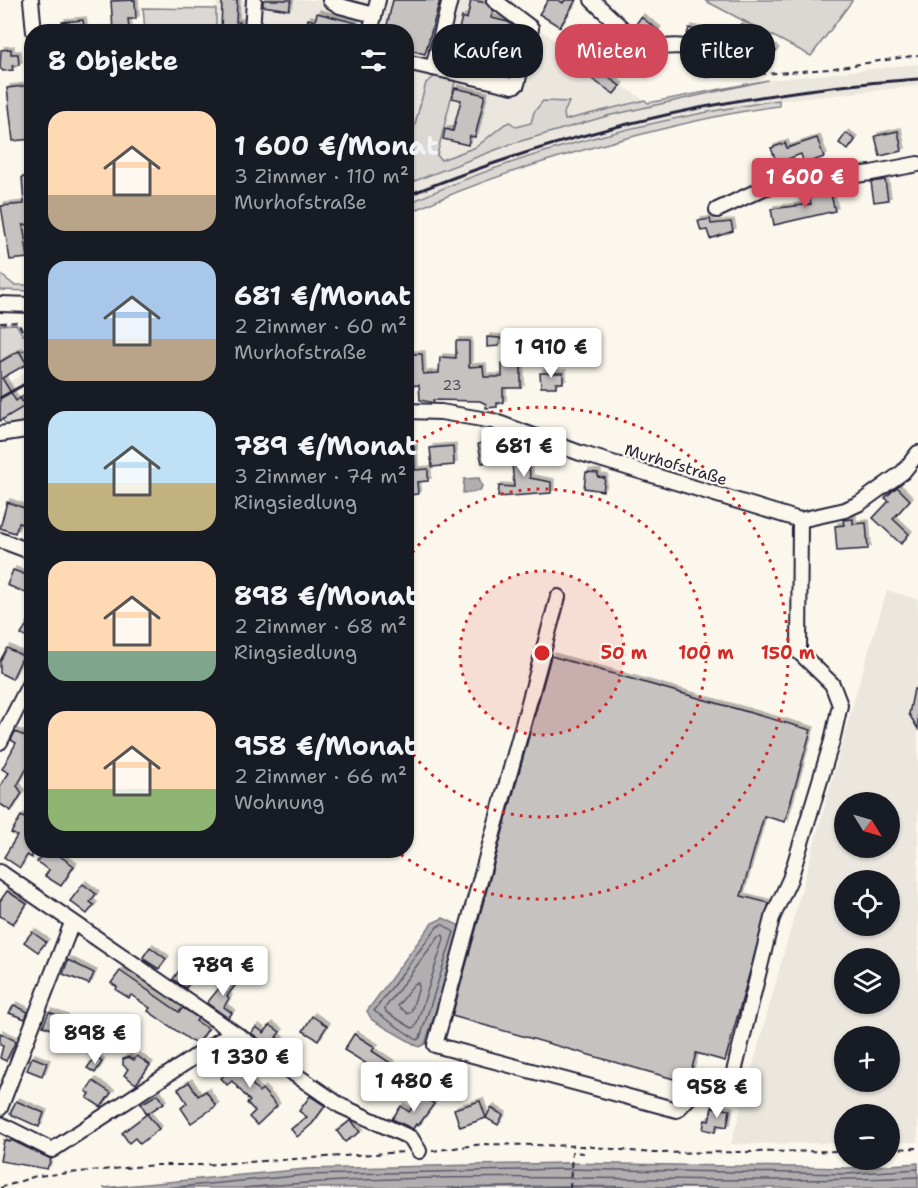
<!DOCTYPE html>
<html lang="de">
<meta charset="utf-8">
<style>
:root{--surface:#171b24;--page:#20242c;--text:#f1f3f6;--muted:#9ea1a6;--accent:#d1495b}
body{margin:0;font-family:"Shantell Sans",sans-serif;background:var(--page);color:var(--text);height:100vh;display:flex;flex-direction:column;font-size:22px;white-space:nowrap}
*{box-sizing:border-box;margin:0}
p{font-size:20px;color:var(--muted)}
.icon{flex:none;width:33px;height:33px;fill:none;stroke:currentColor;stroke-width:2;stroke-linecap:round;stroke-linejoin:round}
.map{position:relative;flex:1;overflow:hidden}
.drawer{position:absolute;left:24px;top:24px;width:390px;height:834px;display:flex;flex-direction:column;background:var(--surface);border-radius:24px;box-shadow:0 2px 4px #0004}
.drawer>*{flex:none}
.banner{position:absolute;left:432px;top:24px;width:396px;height:54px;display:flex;gap:12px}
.needle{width:39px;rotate:127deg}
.tools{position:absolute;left:834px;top:792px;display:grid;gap:12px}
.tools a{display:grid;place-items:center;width:66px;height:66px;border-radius:50%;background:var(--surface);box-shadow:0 2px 4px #0004;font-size:30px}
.price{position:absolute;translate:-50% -51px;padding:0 14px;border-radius:6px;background:#fff;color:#222;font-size:20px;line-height:39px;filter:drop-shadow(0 2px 3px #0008)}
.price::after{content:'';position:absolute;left:50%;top:36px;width:18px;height:14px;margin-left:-9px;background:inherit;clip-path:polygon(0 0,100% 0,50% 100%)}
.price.on{background:var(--accent);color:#fff}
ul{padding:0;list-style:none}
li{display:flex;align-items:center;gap:18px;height:150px;padding:0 24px}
li span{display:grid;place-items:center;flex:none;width:168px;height:120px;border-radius:18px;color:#555}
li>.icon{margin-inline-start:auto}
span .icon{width:72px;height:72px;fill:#fffc;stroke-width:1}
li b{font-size:26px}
h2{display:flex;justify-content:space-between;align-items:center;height:72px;padding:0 24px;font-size:26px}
.chip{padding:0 21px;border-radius:24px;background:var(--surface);box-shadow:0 2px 4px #0004;font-size:21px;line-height:54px}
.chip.on{background:var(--accent);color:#fff}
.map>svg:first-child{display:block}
.built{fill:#ebe7df;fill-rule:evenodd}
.green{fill:#dbd8d3;stroke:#7e7d87;stroke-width:1.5}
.water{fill:#b1aeb0;stroke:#787681;stroke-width:1.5}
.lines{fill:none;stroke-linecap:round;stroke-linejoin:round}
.shore{stroke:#5b5a6a;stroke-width:1.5}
.building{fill:#c6c2c0;stroke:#22223b;stroke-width:1.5;filter:url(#shadow)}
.minor-casing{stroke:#22223b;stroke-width:18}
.path{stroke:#22223b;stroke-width:2;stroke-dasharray:6 4.5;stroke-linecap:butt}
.minor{stroke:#fbf7ec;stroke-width:14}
.rail{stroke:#22223b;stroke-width:3}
.ring{fill:none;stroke:#d62828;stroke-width:3;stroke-dasharray:3 6}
.labels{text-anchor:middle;stroke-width:4.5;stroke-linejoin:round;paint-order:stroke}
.number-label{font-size:14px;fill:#4b4a5c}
.street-label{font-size:16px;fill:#22223b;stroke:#fbf7ec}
.centre{fill:#d62828;stroke:#fbf7ec;stroke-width:3}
.ring-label{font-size:18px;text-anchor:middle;font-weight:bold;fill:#d62828;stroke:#fbf7ec;stroke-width:4.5;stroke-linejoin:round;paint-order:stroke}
</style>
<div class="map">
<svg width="918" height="1188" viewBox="0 0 918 1188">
<defs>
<filter id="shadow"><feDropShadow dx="3" dy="-3" stdDeviation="0" flood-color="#0004"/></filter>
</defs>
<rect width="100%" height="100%" fill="#fbf7ec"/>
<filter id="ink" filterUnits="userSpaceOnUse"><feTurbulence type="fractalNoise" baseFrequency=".0167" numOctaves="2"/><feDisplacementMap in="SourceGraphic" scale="12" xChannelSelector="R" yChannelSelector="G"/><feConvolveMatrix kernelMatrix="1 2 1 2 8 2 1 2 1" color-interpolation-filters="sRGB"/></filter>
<g filter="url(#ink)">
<g class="built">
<path d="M217,0H496L648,103L760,81L918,64V86L758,103L632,128L523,160L407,204L406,32H216Z"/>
<path d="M31,369V383L0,402V388Z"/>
<path d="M887,590L918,600V1142H890V1114H844V1143L731,1144L852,707ZM844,802H890V848H844ZM844,880H890V926H844ZM844,958H890V1004H844ZM844,1036H890V1082H844Z"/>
</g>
<g class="green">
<path d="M704,0H852V1L811,56Z"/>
<path d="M143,8L216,9V31H145Z"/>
<path d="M437,75L456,78L437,155L441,160L476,147L505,124L510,122L516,127L531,123L534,112L543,101L569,102L564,113L565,120L645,100L648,103L768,80L607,116L511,144L407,184V154L426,83Z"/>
<path d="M779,100V106C729,112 680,124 631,137C555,157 478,180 407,214V204C524,150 652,119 779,100Z"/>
<path d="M0,274L14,285H31V291L0,290Z"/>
<path d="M16,324L23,335L31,337V347L0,362V325Z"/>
<path d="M31,392V414L25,421L7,426L0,416L25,406L20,398Z"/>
</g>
<g class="water">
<path d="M583,36L598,42L604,51L603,57L580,43L577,39Z"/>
<path d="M479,478L482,486L480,491L463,493L464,479Z"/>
<path d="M443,918L458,925L461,931L425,1044L419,1047L372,1020L367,1011L432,923Z"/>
<path d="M564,1163L847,1168L918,1163V1188H103L306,1169Z"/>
</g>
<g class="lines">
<g class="shore">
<path d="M442,924L454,932L420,1038L417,1040L374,1011L437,927Z"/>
<path d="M439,936L443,935L444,939L416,1026L412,1028L386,1012L385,1008Z"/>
<path d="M414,984L418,983L419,987L411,1012L408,1014L398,1006Z"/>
<path d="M166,1188L306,1175L564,1169L847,1174L918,1169"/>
<path d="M244,1188C468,1166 694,1187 918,1177"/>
<path d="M447,1188L564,1186L718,1188"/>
</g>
</g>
<g class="building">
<path d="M135,0L136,19H128L129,29L113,30L111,1Z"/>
<path d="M222,0H237L236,22H240V32H221Z"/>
<path d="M263,0H291L289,10L263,6Z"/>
<path d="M393,0H440L425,54L406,49V32H393L394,27L387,25Z"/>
<path d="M471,0L486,3L493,10L491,18L508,22L521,32L510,76L451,60L462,17L467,19Z"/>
<path d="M548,0H558L563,3L565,0H576L560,27L539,14Z"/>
<path d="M317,13L356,23L354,32H305L308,19L315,21Z"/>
<path d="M641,17L658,30L652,38L644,36L634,27Z"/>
<path d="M83,20L85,32H62V22Z"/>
<path d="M741,24L776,51L766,64L731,37Z"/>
<path d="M689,28L717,36L713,49L686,38Z"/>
<path d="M11,49V54H18L19,65L12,66L13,70L3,71L0,68L1,50Z"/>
<path d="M717,49L732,53L727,71L717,68L714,59Z"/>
<path d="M592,66L620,86L614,94L586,75Z"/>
<path d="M32,85V139L13,141L7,88Z"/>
<path d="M455,88L485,95L475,137L470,136L468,145L443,139L445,129L453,131L461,100L452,98Z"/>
<path d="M898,131L902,151L880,156L875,136Z"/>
<path d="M846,133L855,140L848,150L839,143Z"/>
<path d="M817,138L824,157L804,164L801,154L777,163L771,148L785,143L787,148Z"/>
<path d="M32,176V216L29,217V224L23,225L28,258L10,260L1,206L24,204L22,177Z"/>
<path d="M885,180L888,200L874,202L871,182Z"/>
<path d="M830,191L835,211L774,225L771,209L811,204L809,196Z"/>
<path d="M710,219L711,224L731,222L733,231L710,239L707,230L701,231L698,221Z"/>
<path d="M487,337L500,338L499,346L487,347Z"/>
<path d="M456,341H469V367L483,366L484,377H502V363H510V359L521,358V388H503V403H497V407L486,408V404L480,401L433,400L434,403L420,400L419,385L408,386L407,354H422L423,374L439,373L440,357L456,358Z"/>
<path d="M19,351L27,364L2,378L16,401L20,398L25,406L0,421V362Z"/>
<path d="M540,373H563V383H556V387H541Z"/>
<path d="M499,433L506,435L509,457L482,463L478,444L498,439Z"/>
<path d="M453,446L454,465L432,467L430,448Z"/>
<path d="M406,447H414L415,470L428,469V481L417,482L418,494L408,495Z"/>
<path d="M528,449L530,478L551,482V493L498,497L499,486L514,487L511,451Z"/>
<path d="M586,472L598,473V477L605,478L603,491L584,488Z"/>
<path d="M897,487L910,500L893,519L909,534L901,544L873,518L889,501L885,498Z"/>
<path d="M7,502L30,510L25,525L19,523L15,533L0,528Z"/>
<path d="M853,519V524L866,523L868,549L837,551L835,526L844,525L843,520Z"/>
<path d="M13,570L32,577L26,593L7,585Z"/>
<path d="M32,615V640L21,635Z"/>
<path d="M7,648L23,656L12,679L0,673V661Z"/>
<path d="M551,656L811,730L785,822L764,816L741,896L769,903L725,1061L696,1053L688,1083L452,1016Z"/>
<path d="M914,689L918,690V729L909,714Z"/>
<path d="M15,732L32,739V759L17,786L22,793L11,811L0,804V786L9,773L2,769L16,743L11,740Z"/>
<path d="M21,816L28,820L25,826L32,830V858L27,855L20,868L4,857L17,836L11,833Z"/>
<path d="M44,850H51L74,866L61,886L45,876L49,870L37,862Z"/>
<path d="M83,884L96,894L90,902L94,905L87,914L70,901Z"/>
<path d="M7,891L27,904L13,924L0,916V901Z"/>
<path d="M32,932L46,942L38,952L24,942Z"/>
<path d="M150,947L166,959L159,969L145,960L143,957Z"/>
<path d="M68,960L94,973L89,984L63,974Z"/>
<path d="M183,965L196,974L186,988L173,979Z"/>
<path d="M120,971L179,1012L183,1008L198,1018L196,1021L208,1029L197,1045L148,1011L150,1008L131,995L129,998L116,990L117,987L111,983Z"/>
<path d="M228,977L237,983L227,996L229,998L224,1007L232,1013L228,1018L207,1003Z"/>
<path d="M14,1005L28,1012L25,1019L9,1013Z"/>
<path d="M49,1012L65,1018L59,1032L43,1026Z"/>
<path d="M312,1016L327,1026L318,1040L303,1031Z"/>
<path d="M270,1025L280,1032L276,1037L287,1044L280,1053L251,1033L256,1027L264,1033Z"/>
<path d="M0,1033L16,1041L6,1061L0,1058L3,1046L0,1045Z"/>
<path d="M354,1034L375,1047L372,1051L392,1064L385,1075L344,1050Z"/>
<path d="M247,1055L258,1067L246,1077L259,1092L262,1089L277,1106L257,1125L249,1117L255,1111L247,1103L250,1101L232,1081L227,1085L221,1078Z"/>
<path d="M137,1056L150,1065L136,1084L124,1075L128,1069L123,1065V1059L129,1057L134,1060Z"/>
<path d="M32,1057L47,1063L42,1076L27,1070Z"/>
<path d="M95,1057L102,1062L95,1073L87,1068Z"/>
<path d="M93,1081L111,1093L101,1107L87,1098L90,1094L86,1091Z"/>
<path d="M189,1082L198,1096L206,1091L216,1106L191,1123L181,1108L187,1103L178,1089Z"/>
<path d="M158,1094L164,1103L147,1114L141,1104Z"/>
<path d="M421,1095L434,1104L418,1126L416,1124L413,1129L392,1119L401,1106L409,1112Z"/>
<path d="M310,1096L325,1106L312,1124L297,1137L291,1129L307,1117L299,1111Z"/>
<path d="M16,1101L44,1113L39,1127L10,1114Z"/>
<path d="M480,1101L486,1118L460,1127L454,1109Z"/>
<path d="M712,1107L730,1110L727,1127L717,1125L715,1132L703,1129L705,1120L709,1121Z"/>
<path d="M491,1108L503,1115L498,1125L486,1118Z"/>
<path d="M147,1114L159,1129L140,1144L135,1138L129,1143L122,1133Z"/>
<path d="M351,1120L360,1132L345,1142L337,1131Z"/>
<path d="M4,1140L10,1142L11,1140L51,1159L47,1169L0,1161Z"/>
</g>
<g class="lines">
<defs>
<g id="minor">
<path d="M31,0L34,32"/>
<path d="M330,0L340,6L374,15"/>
<path d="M592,0L639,44C662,53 676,38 703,54L708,69"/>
<path d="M252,32L254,0"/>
<path d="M370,32L378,0"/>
<path d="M406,62L433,68L450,0"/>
<path d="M433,68L513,86L517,84L531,28L494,0"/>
<path d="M717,210L766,187L871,173L918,164"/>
<path d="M0,304L32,305"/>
<path d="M406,411L441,412L493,421L580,453L800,520L845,510L860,503L903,472L918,453"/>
<path d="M0,434L32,429"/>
<path d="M0,540L32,552"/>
<path d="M558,597L435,1045L677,1110L700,1086L730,1088L772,918L790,879L832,741L840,705L832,684L799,652L800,520"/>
<path d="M0,742L32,679"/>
<path d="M0,872L341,1106L411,1138L419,1151"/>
<path d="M0,1108L72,923"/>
<path d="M0,1124L52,1150L231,1033"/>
</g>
</defs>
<use href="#minor" class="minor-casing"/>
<g class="path">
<path d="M718,74L737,76L828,69L918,55"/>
<path d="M0,323L17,322L25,334L32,335"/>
<path d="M890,1149L918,1148"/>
<path d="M432,1151L483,1144L584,1146L651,1153L844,1151"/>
<path d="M0,1188L36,1176L156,1165H201L405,1152"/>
<path d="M570,1188L572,1152L583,1153L584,1146"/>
</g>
<use href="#minor" class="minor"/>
<g class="rail">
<path d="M406,196C571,129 741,91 918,79"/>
<path d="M0,398L32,380"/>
</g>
</g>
</g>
<circle cx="542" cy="653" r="82" fill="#d62828" fill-opacity=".12"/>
<g class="ring">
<circle cx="542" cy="653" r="82"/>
<path d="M407 560A164 164 0 1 1 407 746"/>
<path d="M408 447A246 246 0 1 1 396 851"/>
</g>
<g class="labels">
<g class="number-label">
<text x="452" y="390">23</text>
</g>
<g class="street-label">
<text transform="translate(676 464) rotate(17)" y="6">Murhofstraße</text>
</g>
</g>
<circle cx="542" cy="653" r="9" class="centre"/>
<g class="ring-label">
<text x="624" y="659">50 m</text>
<text x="706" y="659">100 m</text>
<text x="788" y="659">150 m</text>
</g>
</svg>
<div class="tools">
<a><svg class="needle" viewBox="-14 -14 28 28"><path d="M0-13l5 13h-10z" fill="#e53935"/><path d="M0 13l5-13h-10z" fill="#9ea1a6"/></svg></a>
<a><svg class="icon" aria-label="locate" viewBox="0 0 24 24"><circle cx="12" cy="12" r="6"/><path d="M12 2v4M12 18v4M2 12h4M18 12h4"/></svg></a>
<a><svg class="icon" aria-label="layers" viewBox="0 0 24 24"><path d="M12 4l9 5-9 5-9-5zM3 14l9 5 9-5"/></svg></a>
<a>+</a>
<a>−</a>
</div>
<b class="price on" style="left:805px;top:209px">1 600 €</b>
<b class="price" style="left:551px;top:379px">1 910 €</b>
<b class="price" style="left:524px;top:478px">681 €</b>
<b class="price" style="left:223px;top:997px">789 €</b>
<b class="price" style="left:95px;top:1065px">898 €</b>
<b class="price" style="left:250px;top:1089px">1 330 €</b>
<b class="price" style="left:414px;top:1113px">1 480 €</b>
<b class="price" style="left:717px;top:1119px">958 €</b>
<div class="banner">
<a class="chip">Kaufen</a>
<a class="chip on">Mieten</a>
<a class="chip">Filter</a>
</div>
<section class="drawer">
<h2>8 Objekte<svg class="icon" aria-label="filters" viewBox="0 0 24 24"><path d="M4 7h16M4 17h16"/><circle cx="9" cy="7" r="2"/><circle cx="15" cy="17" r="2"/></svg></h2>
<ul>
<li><span style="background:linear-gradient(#ffd9b3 70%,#b9a48a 0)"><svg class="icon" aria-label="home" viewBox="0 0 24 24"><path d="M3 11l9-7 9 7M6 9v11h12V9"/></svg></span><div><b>1 600 €/Monat</b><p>3 Zimmer · 110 m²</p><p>Murhofstraße</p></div></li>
<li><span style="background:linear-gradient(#a9c7e8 65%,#b9a48a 0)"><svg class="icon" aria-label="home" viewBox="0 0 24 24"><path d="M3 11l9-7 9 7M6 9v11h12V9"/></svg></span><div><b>681 €/Monat</b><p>2 Zimmer · 60 m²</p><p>Murhofstraße</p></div></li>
<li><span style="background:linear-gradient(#bfe0f5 60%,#c2b280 0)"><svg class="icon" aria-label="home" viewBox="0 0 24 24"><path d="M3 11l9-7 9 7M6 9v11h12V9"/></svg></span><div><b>789 €/Monat</b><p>3 Zimmer · 74 m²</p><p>Ringsiedlung</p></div></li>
<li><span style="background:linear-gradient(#ffd9b3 75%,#7fa58c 0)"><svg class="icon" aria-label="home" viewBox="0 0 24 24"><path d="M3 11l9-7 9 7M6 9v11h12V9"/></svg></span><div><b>898 €/Monat</b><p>2 Zimmer · 68 m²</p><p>Ringsiedlung</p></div></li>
<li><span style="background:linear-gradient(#ffd9b3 65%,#8fb573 0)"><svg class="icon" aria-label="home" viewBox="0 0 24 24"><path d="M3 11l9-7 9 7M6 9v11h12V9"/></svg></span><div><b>958 €/Monat</b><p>2 Zimmer · 66 m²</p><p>Wohnung</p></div></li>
</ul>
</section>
</div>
